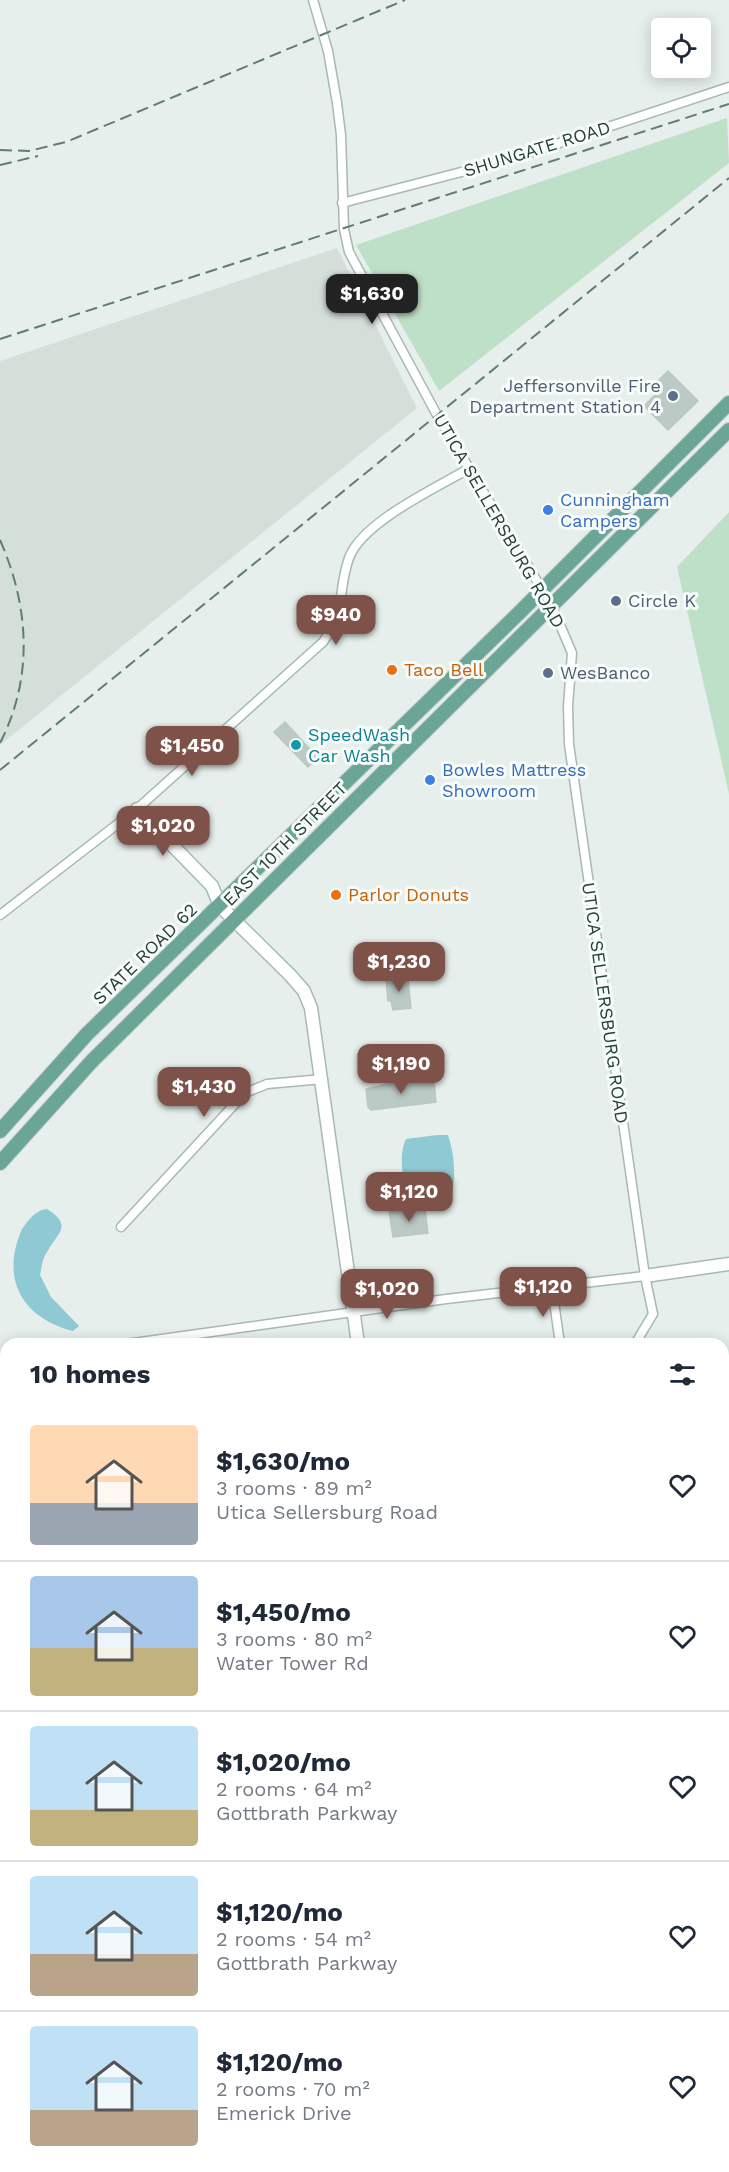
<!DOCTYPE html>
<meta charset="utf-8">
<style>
:root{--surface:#fff;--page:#f2f2f3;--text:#1f2937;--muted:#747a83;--line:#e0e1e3;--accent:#7f5249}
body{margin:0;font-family:"Work Sans",sans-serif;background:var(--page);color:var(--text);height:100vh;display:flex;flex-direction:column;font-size:22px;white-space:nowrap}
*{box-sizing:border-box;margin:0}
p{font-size:20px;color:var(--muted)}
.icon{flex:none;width:33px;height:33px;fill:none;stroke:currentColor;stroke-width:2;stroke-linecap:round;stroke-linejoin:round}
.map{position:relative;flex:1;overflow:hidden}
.details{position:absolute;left:0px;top:1338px;width:729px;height:834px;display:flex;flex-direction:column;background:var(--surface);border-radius:18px 18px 0 0;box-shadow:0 3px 15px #0003}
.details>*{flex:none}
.controls{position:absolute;left:651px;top:18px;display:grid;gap:12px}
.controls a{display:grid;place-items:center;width:60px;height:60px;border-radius:6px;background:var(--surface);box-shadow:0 3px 15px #0003;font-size:30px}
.price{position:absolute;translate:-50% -51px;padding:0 14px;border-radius:12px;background:var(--accent);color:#fff;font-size:20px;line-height:39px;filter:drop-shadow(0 2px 3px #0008)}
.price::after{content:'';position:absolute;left:50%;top:36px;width:18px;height:14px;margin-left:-9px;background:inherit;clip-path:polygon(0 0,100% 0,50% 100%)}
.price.selected{background:#222;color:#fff}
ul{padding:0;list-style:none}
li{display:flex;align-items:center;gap:18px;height:150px;padding:0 30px}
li+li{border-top:2px solid var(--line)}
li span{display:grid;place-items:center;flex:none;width:168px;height:120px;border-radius:6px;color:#555}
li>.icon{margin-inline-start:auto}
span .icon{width:72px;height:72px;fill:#fffc;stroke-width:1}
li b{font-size:26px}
h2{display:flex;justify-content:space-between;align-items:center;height:72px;padding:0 30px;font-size:26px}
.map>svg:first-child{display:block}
.built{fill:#d4dfda}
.green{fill:#bfe0c8}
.water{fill:#8ec9d4}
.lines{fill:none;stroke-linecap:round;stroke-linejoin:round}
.stream{stroke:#8ec9d4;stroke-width:2}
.building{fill:#bbcac4;stroke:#b8c9c2;stroke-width:1.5}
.street-casing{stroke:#a8b8b2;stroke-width:11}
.secondary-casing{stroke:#a4bbb3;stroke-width:15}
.primary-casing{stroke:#c2cac8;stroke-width:16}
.highway-casing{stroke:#c2cac8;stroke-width:18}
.street{stroke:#fff;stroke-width:8}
.secondary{stroke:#fff;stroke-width:12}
.primary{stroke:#6aa596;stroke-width:14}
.highway{stroke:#2f6f62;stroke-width:15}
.rail{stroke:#5f7d75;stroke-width:2;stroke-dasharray:12 6;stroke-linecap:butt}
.service-dot{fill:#5c6f8a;stroke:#f7fbf9;stroke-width:2}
.shop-dot{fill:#3f7fe0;stroke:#f7fbf9;stroke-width:2}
.food-dot{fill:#e8710a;stroke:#f7fbf9;stroke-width:2}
.culture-dot{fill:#0f9aa8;stroke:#f7fbf9;stroke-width:2}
.labels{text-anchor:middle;stroke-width:6;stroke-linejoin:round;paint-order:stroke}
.street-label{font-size:18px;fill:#24423a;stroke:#f7fbf9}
.service-label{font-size:18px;fill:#4e5e75;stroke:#f7fbf9;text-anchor:start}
.shop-label{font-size:18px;fill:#366cbe;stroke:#f7fbf9;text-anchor:start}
.food-label{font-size:18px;fill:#c56008;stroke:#f7fbf9;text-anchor:start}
.culture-label{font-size:18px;fill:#0d838f;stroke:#f7fbf9;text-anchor:start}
</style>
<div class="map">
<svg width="729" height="2172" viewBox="0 0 729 2172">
<rect width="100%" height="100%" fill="#e6efeb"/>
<path class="built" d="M337,248L417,408L0,745V361Z"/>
<g class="green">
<path d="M727,118L729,163L439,391L356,245Z"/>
<path d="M729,512V794L677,567Z"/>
<path d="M0,2006L6,2015V2113L0,2111Z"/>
</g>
<g class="water">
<path d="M437,1135H448C454,1153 456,1174 452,1193C443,1201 419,1204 408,1199C403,1182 398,1155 406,1139Z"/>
<path d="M47,1209C74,1226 57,1233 47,1252C42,1259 42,1266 40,1275L51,1297L79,1326L73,1331C22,1318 0,1279 22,1229C29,1220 35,1210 47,1209Z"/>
<path d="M0,1465L6,1468L4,1526L0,1524Z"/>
</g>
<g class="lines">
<path class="stream" d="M250,2166L251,2172"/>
</g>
<g class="building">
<path d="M668,371L698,401L668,430L644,406L660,390L655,384Z"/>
<path d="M285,722L318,758L308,767L274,732Z"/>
<path d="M403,976V980L408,979L411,1008L393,1010L391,1001H388L386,979Z"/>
<path d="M408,1079L409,1083L434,1082L436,1102L371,1110L368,1107L366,1089Z"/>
<path d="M425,1209L428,1233L393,1237L389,1212Z"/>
</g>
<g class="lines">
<defs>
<g id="street">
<path d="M313,0L328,51L337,103L341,135L344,229L349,252L437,415L552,606L572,653L568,706L569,744L645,1276L653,1314L635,1344"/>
<path d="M342,203L511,159L729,87"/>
<path d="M0,915L137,809L323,642C347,608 337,592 349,558C362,522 436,488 470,468"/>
<path d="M121,1227L245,1093L267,1084L323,1079"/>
<path d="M552,1288L560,1344"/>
<path d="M126,1344L446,1299L645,1276"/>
</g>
<g id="secondary">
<path d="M137,809L212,886L220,906L290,975L304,991L311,1008L358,1344"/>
<path d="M645,1276L729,1264"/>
<path d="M723,1863L729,1872"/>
<path d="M177,2172V2166"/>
</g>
<g id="primary">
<path d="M0,1131L87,1034L521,611L729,403"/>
<path d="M0,1163L92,1061L729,430"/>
<path d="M0,1391L6,1395"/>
<path d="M0,1755L6,1758"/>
</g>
<g id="highway">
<path d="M0,1591L6,1594"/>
<path d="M0,1604L6,1607"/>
<path d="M0,1655L6,1659"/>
<path d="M723,2020L729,2024"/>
<path d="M723,2063L729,2067"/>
<path d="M723,2076L729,2079"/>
</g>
</defs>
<use href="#street" class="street-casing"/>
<use href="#secondary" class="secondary-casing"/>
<use href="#primary" class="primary-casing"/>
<use href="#highway" class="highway-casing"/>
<use href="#street" class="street"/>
<use href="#secondary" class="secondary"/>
<use href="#primary" class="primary"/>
<use href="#highway" class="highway"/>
<g class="rail">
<path d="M0,150L29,151L66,142L405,0"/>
<path d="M0,165L38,156"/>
<path d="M0,339L729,104"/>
<path d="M0,540C29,606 34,677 0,743"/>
<path d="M0,770L729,178"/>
<path d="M0,2021L6,2026"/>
<path d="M105,2166L108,2172"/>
</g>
</g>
<g class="service-dot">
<circle cx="673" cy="396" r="6"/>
<circle cx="616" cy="601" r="6"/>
<circle cx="548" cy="673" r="6"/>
</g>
<g class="shop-dot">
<circle cx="548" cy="510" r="6"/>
<circle cx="430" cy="780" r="6"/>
</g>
<g class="food-dot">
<circle cx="392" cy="670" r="6"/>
<circle cx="336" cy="895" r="6"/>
</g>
<circle class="culture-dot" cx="296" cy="745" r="6"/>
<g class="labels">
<g class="street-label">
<text transform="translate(537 149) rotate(-17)" y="6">SHUNGATE ROAD</text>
<text transform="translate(499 521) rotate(60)" y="6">UTICA SELLERSBURG ROAD</text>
<text transform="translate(285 844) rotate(-45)" y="6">EAST 10TH STREET</text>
<text transform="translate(145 954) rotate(-44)" y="6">STATE ROAD 62</text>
<text transform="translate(605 1003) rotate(82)" y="6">UTICA SELLERSBURG ROAD</text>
</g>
<g class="service-label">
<text x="661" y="392" text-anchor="end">Jeffersonville Fire<tspan x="661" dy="21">Department Station 4</tspan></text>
<text x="628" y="607">Circle K</text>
<text x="560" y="679">WesBanco</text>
</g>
<g class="shop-label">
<text x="560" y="506">Cunningham<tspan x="560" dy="21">Campers</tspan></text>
<text x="442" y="776">Bowles Mattress<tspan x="442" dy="21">Showroom</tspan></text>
</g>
<g class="food-label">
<text x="404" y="676">Taco Bell</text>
<text x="348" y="901">Parlor Donuts</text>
</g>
<g class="culture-label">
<text x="308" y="741">SpeedWash<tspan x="308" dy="21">Car Wash</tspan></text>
</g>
</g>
</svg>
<div class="controls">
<a><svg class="icon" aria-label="locate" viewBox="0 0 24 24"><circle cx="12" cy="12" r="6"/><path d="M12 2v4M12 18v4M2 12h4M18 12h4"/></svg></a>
</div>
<b class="price selected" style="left:372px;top:325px">$1,630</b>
<b class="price" style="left:336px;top:646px">$940</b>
<b class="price" style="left:192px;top:777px">$1,450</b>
<b class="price" style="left:163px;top:857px">$1,020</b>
<b class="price" style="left:399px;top:993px">$1,230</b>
<b class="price" style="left:401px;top:1095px">$1,190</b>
<b class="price" style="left:204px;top:1118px">$1,430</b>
<b class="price" style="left:409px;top:1223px">$1,120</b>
<b class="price" style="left:543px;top:1318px">$1,120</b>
<b class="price" style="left:387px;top:1320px">$1,020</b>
<section class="details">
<h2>10 homes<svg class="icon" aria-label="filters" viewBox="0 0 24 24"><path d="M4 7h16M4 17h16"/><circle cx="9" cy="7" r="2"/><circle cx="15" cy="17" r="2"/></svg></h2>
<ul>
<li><span style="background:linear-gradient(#ffd9b3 65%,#9aa5b1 0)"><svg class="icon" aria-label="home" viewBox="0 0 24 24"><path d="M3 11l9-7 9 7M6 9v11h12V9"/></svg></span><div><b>$1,630/mo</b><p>3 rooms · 89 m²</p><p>Utica Sellersburg Road</p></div><svg class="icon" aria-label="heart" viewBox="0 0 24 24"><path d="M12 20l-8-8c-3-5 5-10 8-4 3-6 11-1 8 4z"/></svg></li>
<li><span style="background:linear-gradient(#a9c7e8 60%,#c2b280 0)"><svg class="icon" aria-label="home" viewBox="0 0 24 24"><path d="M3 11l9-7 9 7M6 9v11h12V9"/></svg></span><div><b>$1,450/mo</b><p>3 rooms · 80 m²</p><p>Water Tower Rd</p></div><svg class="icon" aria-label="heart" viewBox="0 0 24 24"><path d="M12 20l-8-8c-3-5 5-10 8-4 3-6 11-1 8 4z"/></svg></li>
<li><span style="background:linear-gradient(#bfe0f5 70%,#c2b280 0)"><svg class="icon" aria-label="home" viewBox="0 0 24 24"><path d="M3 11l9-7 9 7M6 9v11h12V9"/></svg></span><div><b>$1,020/mo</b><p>2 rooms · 64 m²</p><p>Gottbrath Parkway</p></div><svg class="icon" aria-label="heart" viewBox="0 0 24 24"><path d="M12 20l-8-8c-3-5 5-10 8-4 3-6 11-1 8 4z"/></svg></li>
<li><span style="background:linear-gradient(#bfe0f5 65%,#b9a48a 0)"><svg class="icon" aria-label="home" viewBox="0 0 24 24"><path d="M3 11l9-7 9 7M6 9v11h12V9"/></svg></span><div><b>$1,120/mo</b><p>2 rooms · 54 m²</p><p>Gottbrath Parkway</p></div><svg class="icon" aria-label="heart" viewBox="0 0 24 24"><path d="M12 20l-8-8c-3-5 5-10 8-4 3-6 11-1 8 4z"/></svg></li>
<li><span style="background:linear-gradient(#bfe0f5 70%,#b9a48a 0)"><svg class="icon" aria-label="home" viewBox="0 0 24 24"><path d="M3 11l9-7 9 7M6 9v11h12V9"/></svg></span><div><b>$1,120/mo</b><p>2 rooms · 70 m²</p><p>Emerick Drive</p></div><svg class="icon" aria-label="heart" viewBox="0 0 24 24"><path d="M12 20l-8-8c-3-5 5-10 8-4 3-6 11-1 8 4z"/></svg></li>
</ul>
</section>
</div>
